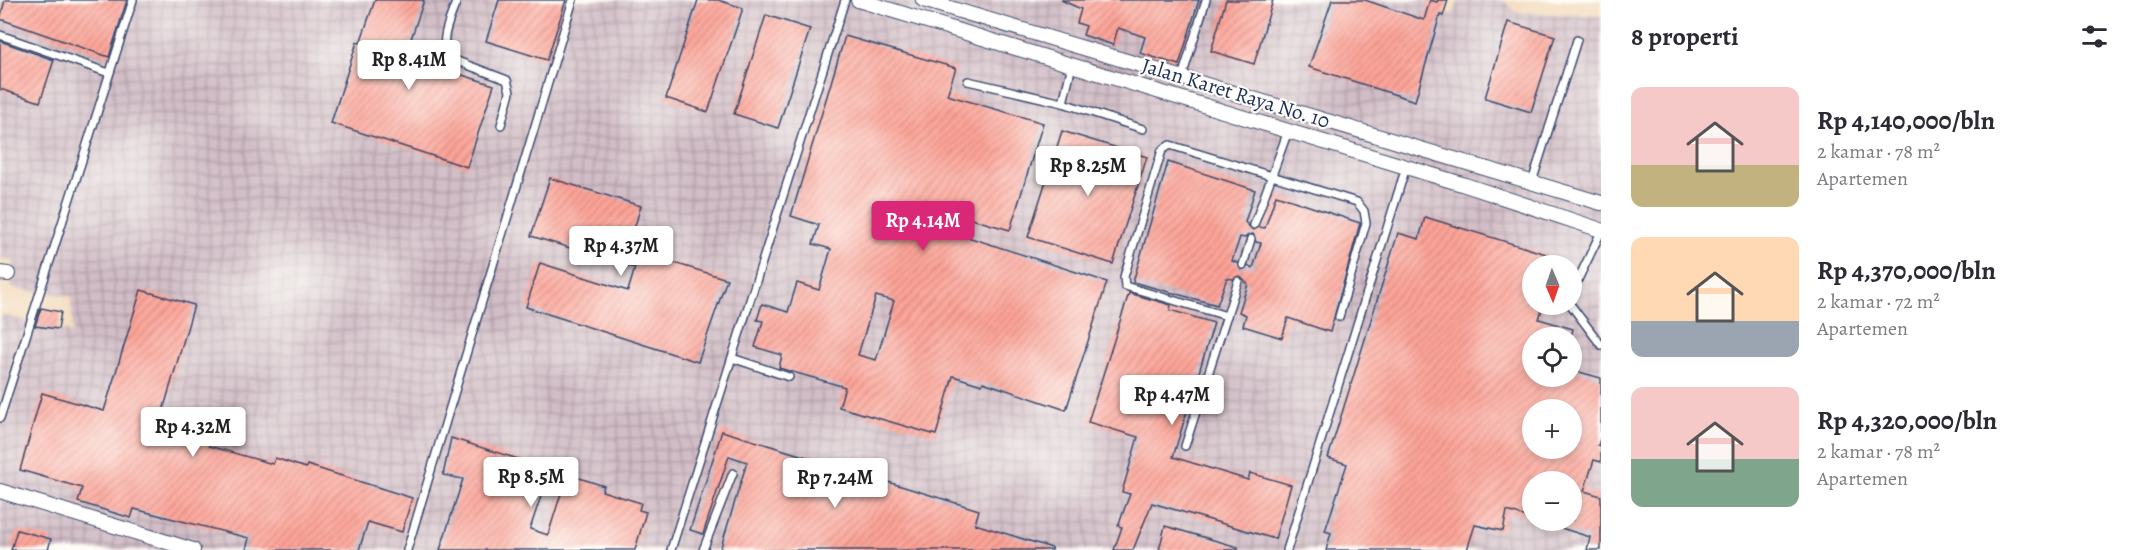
<!DOCTYPE html>
<html lang="id">
<meta charset="utf-8">
<style>
:root{--surface:#fff;--page:#f2f2f3;--text:#2b2b33;--muted:#7c7c81;--accent:#db2777}
body{margin:0;font-family:Alegreya,serif;background:var(--page);color:var(--text);height:100vh;display:flex;flex-direction:column;font-size:22px;white-space:nowrap}
*{box-sizing:border-box;margin:0}
p{font-size:20px;color:var(--muted)}
.icon{flex:none;width:33px;height:33px;fill:none;stroke:currentColor;stroke-width:2;stroke-linecap:round;stroke-linejoin:round}
.map{position:relative;flex:1;overflow:hidden}
.panel{display:flex;flex-direction:column;background:var(--surface);width:540px}
.panel>*{flex:none}
.needle{width:39px;rotate:178deg}
.controls{position:absolute;left:1522px;top:255px;display:grid;gap:12px}
.controls a{display:grid;place-items:center;width:60px;height:60px;border-radius:50%;background:var(--surface);box-shadow:0 3px 9px #0003;font-size:30px}
.price{position:absolute;translate:-50% -51px;padding:0 14px;border-radius:6px;background:#fff;color:#222;font-size:20px;line-height:39px;filter:drop-shadow(0 2px 3px #0008)}
.price::after{content:'';position:absolute;left:50%;top:36px;width:18px;height:14px;margin-left:-9px;background:inherit;clip-path:polygon(0 0,100% 0,50% 100%)}
.price.selected{background:var(--accent);color:#fff}
ul{padding:0;list-style:none}
li{display:flex;align-items:center;gap:18px;height:150px;padding:0 30px}
li span{display:grid;place-items:center;flex:none;width:168px;height:120px;border-radius:12px;color:#555}
li>.icon{margin-inline-start:auto}
span .icon{width:72px;height:72px;fill:#fffc;stroke-width:1}
li b{font-size:26px}
h2{display:flex;justify-content:space-between;align-items:center;height:72px;padding:0 30px;font-size:26px}
main{display:flex;flex:1;min-height:0}
.map>svg:first-child{display:block}
.industrial{fill:url(#industrial-grid);fill-rule:evenodd}
.building{fill:url(#building-hatch);fill-rule:evenodd}
.lines{fill:none;stroke-linecap:round;stroke-linejoin:round}
.lane-casing{stroke:#3b496c;stroke-width:10}
.street-casing{stroke:#3b496c;stroke-width:16}
.lane{stroke:#fff;stroke-width:7}
.street{stroke:#fff;stroke-width:14}
.labels{text-anchor:middle;stroke-width:4.5;stroke-linejoin:round;paint-order:stroke}
.street-label{font-size:21px;fill:#1b2f5e;stroke:#fdfcf7}
</style>
<main>
<div class="map">
<svg width="1601" height="550" viewBox="0 0 1601 550">
<defs>
<pattern id="industrial-grid" width="8" height="8" patternUnits="userSpaceOnUse" patternTransform="scale(1.5)"><rect width="8" height="8" fill="#d2bdc6"/><path d="M0 4h8M4 0v8" fill="none" stroke="#aa9aa4"/></pattern>
<pattern id="building-hatch" width="6" height="6" patternUnits="userSpaceOnUse" patternTransform="scale(1.5)"><rect width="6" height="6" fill="#fea498"/><path d="M-1 1l2-2M0 6l6-6M5 7l2-2" fill="none" stroke="#cd867f"/></pattern>
</defs>
<rect width="100%" height="100%" fill="#fdfcf7"/>
<filter id="ink" filterUnits="userSpaceOnUse"><feTurbulence type="fractalNoise" baseFrequency=".0167" numOctaves="2"/><feDisplacementMap in="SourceGraphic" scale="12" xChannelSelector="R" yChannelSelector="G"/><feConvolveMatrix kernelMatrix="1 2 1 2 8 2 1 2 1" color-interpolation-filters="sRGB"/></filter>
<filter id="wash" filterUnits="userSpaceOnUse"><feTurbulence type="fractalNoise" baseFrequency=".008" numOctaves="4" result="noise"/><feDisplacementMap in="SourceGraphic" scale="24" xChannelSelector="R" yChannelSelector="G"/><feGaussianBlur stdDeviation="1.35" result="paint"/><feColorMatrix in="noise" values="0 0 0 0 0 0 0 0 0 0 0 0 0 0 0 0 0 1.4 0 .05"/><feComposite in="paint" operator="in"/></filter>
<g filter="url(#wash)">
<rect width="100%" height="100%" fill="#f3dabb"/>
<path class="industrial" d="M0,0H1434L1431,10L1453,14L1459,0H1503L1515,12L1601,16V550H0V320L2,315L73,333L71,296L10,288L13,259L0,258ZM1533,266H1572V304H1533ZM1533,338H1572V376H1533ZM1533,410H1572V448H1533ZM1533,482H1572V520H1533Z"/>
<g id="blocks">
<g class="building">
<path d="M5,0H127L109,57L0,19Z"/>
<path d="M375,0H424L405,57L494,85L467,167L331,123L357,42L360,43Z"/>
<path d="M499,0H566L547,60L486,41Z"/>
<path d="M698,0H718L743,8L708,112L666,98Z"/>
<path d="M1061,0H1199L1179,65L1140,53L1145,37L1118,28L1113,45L1083,35L1086,26L1077,23L1081,9Z"/>
<path d="M1226,0H1273L1254,64L1211,51Z"/>
<path d="M1332,0H1365L1424,20L1430,0L1437,2L1438,0H1448L1443,16L1440,15L1415,101L1309,67Z"/>
<path d="M766,15L810,29L778,128L734,114Z"/>
<path d="M1508,22L1555,36L1531,112L1485,98Z"/>
<path d="M845,36L956,68L947,95L1043,123L1010,230L968,218L969,214L915,200L909,218L1107,282L1066,410L983,382L982,385L953,376L936,435L839,407L845,387L779,368L782,355L755,347L763,321L757,320L762,304L788,312L797,283L819,290L831,249L813,244L819,225L791,216ZM876,296L894,301L876,360L858,355Z"/>
<path d="M0,41L54,60L40,102L0,89Z"/>
<path d="M1062,131L1147,157L1113,264L1028,237Z"/>
<path d="M1168,162L1255,190L1245,222L1253,230L1259,227L1265,228L1276,195L1360,223L1330,332L1288,318L1282,338L1243,326L1246,315L1239,312L1248,284L1239,276L1233,279L1227,278L1217,305L1133,282ZM1253,234L1256,242L1261,243L1253,268L1248,266L1241,270L1238,263L1232,261L1240,237L1245,238L1248,235Z"/>
<path d="M550,178L641,206L628,249L727,279L698,362L526,307L540,263L628,291L635,268L531,236Z"/>
<path d="M1425,217L1559,258L1556,266H1533V304H1544L1539,319L1573,329L1571,338H1533V376H1572V370L1601,378V436L1598,445L1601,446V462L1594,460L1584,491L1601,496V550H1587L1590,537L1545,523L1546,520H1572V482H1533V519L1507,511L1503,531L1475,525L1467,550H1326L1331,533L1325,531L1347,464L1328,458L1398,233L1419,239ZM1533,410H1572V448H1533Z"/>
<path d="M141,290L194,305L160,421L211,435L209,446L273,464L275,458L306,468L307,465L412,498L402,532L368,522L359,550H246L249,538L134,509L131,518L78,502L82,488L20,470L42,393L104,411Z"/>
<path d="M1129,293L1171,305L1170,310L1214,323L1173,457L1248,480L1250,473L1291,485L1275,539L1152,503L1133,550H1114L1122,527L1118,526L1130,494L1122,492L1138,437L1088,422Z"/>
<path d="M41,308L61,312L58,329L35,326Z"/>
<path d="M722,431L979,510L975,524L1052,548V550H720L747,462L729,456L703,534L690,530Z"/>
<path d="M451,438L550,469L530,529L548,535L567,474L604,486L602,491L641,503L639,510L646,512L635,550H440L463,479L443,475Z"/>
<path d="M1165,526L1238,547V550H1159Z"/>
<path d="M17,530L51,539L48,550H11Z"/>
</g>
</g>
</g>
<g filter="url(#ink)">
<use href="#blocks" fill-opacity="0" stroke="#3b496c" stroke-width="1.5"/>
<g class="lines">
<defs>
<g id="lane">
<path d="M457,0C450,20 433,49 457,61L507,80L510,92L501,125"/>
<path d="M0,35L109,73"/>
<path d="M1182,77L1206,0"/>
<path d="M968,81L1063,103L1072,65"/>
<path d="M1063,103L1143,129"/>
<path d="M1532,182L1577,40"/>
<path d="M1254,225L1288,131"/>
<path d="M1243,265L1251,239"/>
<path d="M1572,292L1601,232"/>
<path d="M1570,304L1601,345"/>
<path d="M1227,316L1125,286L1124,277L1162,150L1170,145L1357,202L1364,211L1366,223L1339,317"/>
<path d="M732,358L789,377"/>
<path d="M0,418L133,0"/>
<path d="M1185,446L1238,281"/>
<path d="M407,550L573,0"/>
<path d="M671,550L845,0"/>
<path d="M703,550L733,473"/>
<path d="M1287,550L1406,167"/>
</g>
<g id="street">
<path d="M858,0L1462,184L1601,230"/>
<path d="M923,0L1601,203"/>
<path d="M0,273L8,274"/>
<path d="M0,491L193,550"/>
</g>
</defs>
<use href="#lane" class="lane-casing"/>
<use href="#street" class="street-casing"/>
<use href="#lane" class="lane"/>
<use href="#street" class="street"/>
</g>
</g>
<g class="labels">
<g class="street-label">
<text transform="translate(1236 93) rotate(17)" y="7">Jalan Karet Raya No. 10</text>
</g>
</g>
</svg>
<div class="controls">
<a><svg class="needle" viewBox="-14 -14 28 28"><path d="M0-13l5 13h-10z" fill="#e53935"/><path d="M0 13l5-13h-10z" fill="#7c7c81"/></svg></a>
<a><svg class="icon" aria-label="locate" viewBox="0 0 24 24"><circle cx="12" cy="12" r="6"/><path d="M12 2v4M12 18v4M2 12h4M18 12h4"/></svg></a>
<a>+</a>
<a>−</a>
</div>
<b class="price" style="left:409px;top:91px">Rp 8.41M</b>
<b class="price" style="left:1088px;top:197px">Rp 8.25M</b>
<b class="price selected" style="left:923px;top:252px">Rp 4.14M</b>
<b class="price" style="left:621px;top:277px">Rp 4.37M</b>
<b class="price" style="left:1172px;top:426px">Rp 4.47M</b>
<b class="price" style="left:193px;top:458px">Rp 4.32M</b>
<b class="price" style="left:531px;top:508px">Rp 8.5M</b>
<b class="price" style="left:835px;top:509px">Rp 7.24M</b>
</div>
<section class="panel">
<h2>8 properti<svg class="icon" aria-label="filters" viewBox="0 0 24 24"><path d="M4 7h16M4 17h16"/><circle cx="9" cy="7" r="2"/><circle cx="15" cy="17" r="2"/></svg></h2>
<ul>
<li><span style="background:linear-gradient(#f6c9c9 65%,#c2b280 0)"><svg class="icon" aria-label="home" viewBox="0 0 24 24"><path d="M3 11l9-7 9 7M6 9v11h12V9"/></svg></span><div><b>Rp 4,140,000/bln</b><p>2 kamar · 78 m²</p><p>Apartemen</p></div></li>
<li><span style="background:linear-gradient(#ffd9b3 70%,#9aa5b1 0)"><svg class="icon" aria-label="home" viewBox="0 0 24 24"><path d="M3 11l9-7 9 7M6 9v11h12V9"/></svg></span><div><b>Rp 4,370,000/bln</b><p>2 kamar · 72 m²</p><p>Apartemen</p></div></li>
<li><span style="background:linear-gradient(#f6c9c9 60%,#7fa58c 0)"><svg class="icon" aria-label="home" viewBox="0 0 24 24"><path d="M3 11l9-7 9 7M6 9v11h12V9"/></svg></span><div><b>Rp 4,320,000/bln</b><p>2 kamar · 78 m²</p><p>Apartemen</p></div></li>
</ul>
</section>
</main>
